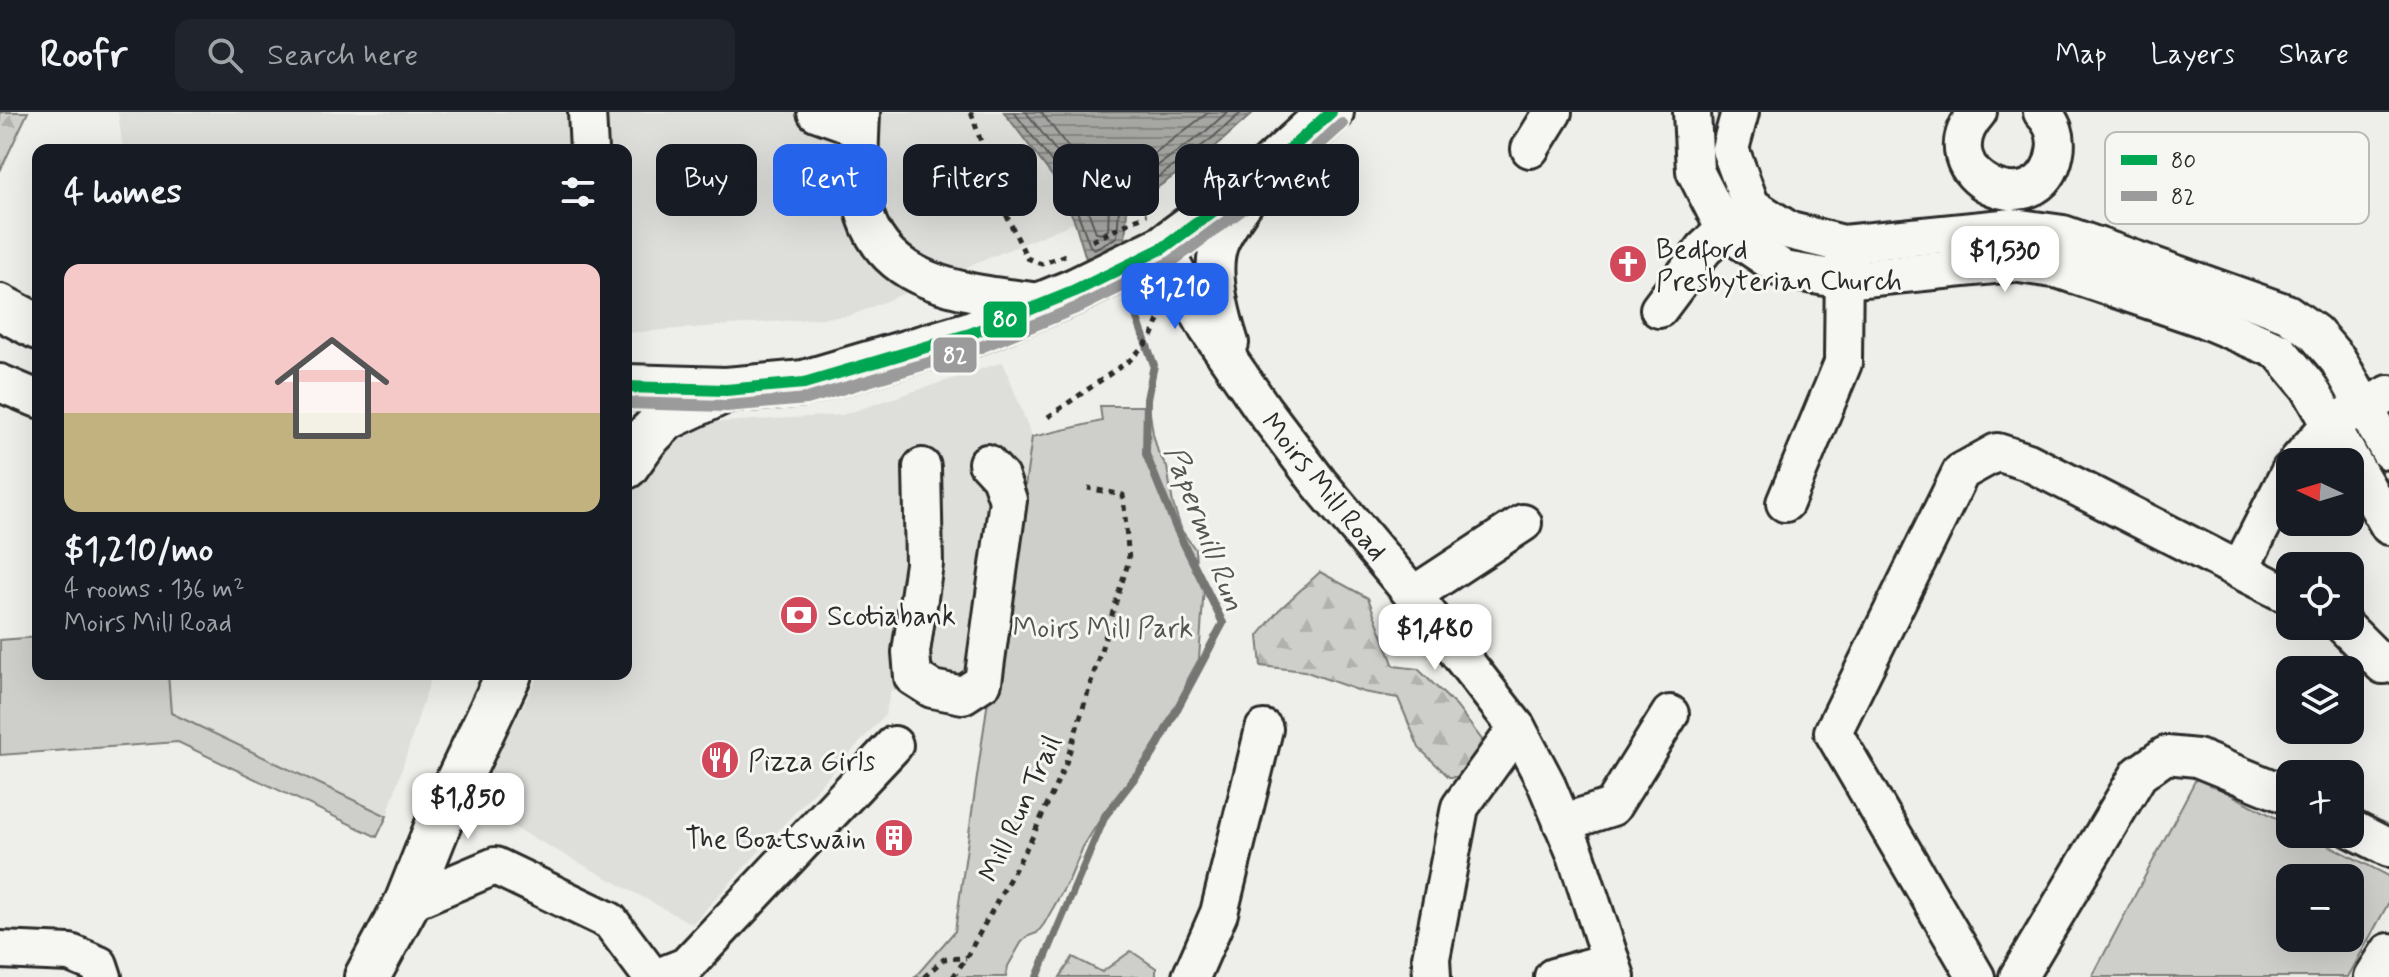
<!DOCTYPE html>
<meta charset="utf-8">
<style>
:root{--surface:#171b24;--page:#20242c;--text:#f1f3f6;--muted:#9ea1a6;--line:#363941;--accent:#2563eb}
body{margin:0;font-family:Mynerve,sans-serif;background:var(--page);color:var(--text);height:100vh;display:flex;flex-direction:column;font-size:30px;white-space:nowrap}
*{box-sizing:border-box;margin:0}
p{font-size:26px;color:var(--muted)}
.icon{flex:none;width:44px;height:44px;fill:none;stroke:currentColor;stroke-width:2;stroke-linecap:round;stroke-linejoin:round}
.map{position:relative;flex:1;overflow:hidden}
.panel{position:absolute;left:32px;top:32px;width:600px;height:536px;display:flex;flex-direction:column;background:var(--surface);border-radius:16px;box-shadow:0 8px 32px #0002}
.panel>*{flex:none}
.guide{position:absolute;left:656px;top:32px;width:760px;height:72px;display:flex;gap:16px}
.needle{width:52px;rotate:274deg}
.buttons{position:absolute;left:2276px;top:336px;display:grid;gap:16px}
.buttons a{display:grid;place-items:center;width:88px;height:88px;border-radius:16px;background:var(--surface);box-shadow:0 8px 32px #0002;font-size:40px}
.price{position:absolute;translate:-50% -68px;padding:0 18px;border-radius:16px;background:#fff;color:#222;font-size:26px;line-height:52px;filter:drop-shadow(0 2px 4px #0008)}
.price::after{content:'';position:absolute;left:50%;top:48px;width:24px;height:18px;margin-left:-12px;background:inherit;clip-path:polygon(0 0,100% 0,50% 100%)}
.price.on{background:var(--accent);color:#fff}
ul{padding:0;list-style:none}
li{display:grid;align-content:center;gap:16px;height:424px;padding:0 32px}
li+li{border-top:2px solid var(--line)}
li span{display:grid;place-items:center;height:248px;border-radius:16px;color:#555}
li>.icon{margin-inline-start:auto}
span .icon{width:144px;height:144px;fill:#fffc;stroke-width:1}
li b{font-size:34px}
h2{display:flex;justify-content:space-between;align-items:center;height:96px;padding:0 32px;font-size:34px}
.pill{padding:0 28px;border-radius:16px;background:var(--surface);box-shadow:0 8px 32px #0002;font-size:28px;line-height:72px}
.pill.on{background:var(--accent);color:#fff}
header{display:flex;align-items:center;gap:48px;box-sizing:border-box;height:112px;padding:0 40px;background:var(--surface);border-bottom:2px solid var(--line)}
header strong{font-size:38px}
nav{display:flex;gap:44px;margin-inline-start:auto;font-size:28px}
.search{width:560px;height:72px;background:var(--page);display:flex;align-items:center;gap:20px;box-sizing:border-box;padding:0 28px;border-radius:16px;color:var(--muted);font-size:30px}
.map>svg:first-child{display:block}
.built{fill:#dededb}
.forest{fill:url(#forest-firs);stroke:#7c7c7a;stroke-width:2}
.park{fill:#cececa;stroke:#7c7c7a;stroke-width:2;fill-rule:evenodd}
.water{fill:url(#water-rules);stroke:#757573;stroke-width:2}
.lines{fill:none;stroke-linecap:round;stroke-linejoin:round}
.shore{stroke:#5c5c5b;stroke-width:2}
.stream{stroke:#757573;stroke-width:8}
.minor-casing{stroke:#2b2b2b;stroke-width:42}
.major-casing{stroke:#2b2b2b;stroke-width:50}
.path{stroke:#2b2b2b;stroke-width:5;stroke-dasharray:6 6;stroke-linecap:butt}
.minor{stroke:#f6f6f2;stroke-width:36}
.major{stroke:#f6f6f2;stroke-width:44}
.bus-1-casing{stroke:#f6f6f2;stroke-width:18}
.bus-2-casing{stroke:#f6f6f2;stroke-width:18}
.bus-1{stroke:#00a651;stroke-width:12}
.bus-2{stroke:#9b9b9b;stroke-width:12}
.labels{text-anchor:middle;stroke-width:6;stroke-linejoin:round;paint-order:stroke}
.poi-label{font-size:28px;fill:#2b2b2b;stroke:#f6f6f2;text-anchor:start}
.street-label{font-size:28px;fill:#2b2b2b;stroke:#f6f6f2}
.park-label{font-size:28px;fill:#545453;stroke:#f6f6f2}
.water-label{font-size:30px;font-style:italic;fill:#565655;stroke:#f6f6f2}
.key{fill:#f6f6f2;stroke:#b9b9b6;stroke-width:2}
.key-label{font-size:22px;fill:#2b2b2b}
.line-badge{stroke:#f6f6f2;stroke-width:3}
.badge-label{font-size:22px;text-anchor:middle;font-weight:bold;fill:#fff}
</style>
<header>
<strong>Roofr</strong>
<div class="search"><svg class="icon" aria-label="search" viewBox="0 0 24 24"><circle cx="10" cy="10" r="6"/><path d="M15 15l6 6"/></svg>Search here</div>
<nav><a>Map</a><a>Layers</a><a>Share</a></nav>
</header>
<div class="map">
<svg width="2389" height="865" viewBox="0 0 2389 865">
<defs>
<pattern id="forest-firs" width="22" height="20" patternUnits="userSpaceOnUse" patternTransform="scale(2)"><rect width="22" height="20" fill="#cececa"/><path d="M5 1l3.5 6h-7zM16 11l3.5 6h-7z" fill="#b1b1ae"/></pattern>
<pattern id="water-rules" width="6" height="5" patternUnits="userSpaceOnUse" patternTransform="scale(2)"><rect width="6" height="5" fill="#a6a6a3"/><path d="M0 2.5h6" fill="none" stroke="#878785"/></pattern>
</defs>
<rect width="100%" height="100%" fill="#eeeeea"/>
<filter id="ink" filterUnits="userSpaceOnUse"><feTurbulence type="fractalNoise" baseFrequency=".0125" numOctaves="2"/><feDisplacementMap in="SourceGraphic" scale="16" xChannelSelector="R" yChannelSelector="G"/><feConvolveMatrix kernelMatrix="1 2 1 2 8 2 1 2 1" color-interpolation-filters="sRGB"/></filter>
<g filter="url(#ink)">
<g class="built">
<path d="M118,0H1004L1059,73L1075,110L850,204L626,221V38H123Z"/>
<path d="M1003,250L1032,325L1021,403L987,595L891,578L885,603L692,812L473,693L539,562H626V390L649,343L673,321L706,311L842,303Z"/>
<path d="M168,562H432L387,704L171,600Z"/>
</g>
<g class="forest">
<path d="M0,0H28L0,59Z"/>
<path d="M1320,460L1368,486L1394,554L1418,557L1456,594L1483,629L1471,665H1449L1419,636L1398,586L1363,580L1304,559L1261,554L1258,524L1278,499Z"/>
<path d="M1131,839L1156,856V865H1060L1073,845L1102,860Z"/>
</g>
<g class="park">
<path d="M1100,294H1149L1153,322L1158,340L1167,355L1173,392L1182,419L1195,437L1196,451L1204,474L1199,547L1188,567L1179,595L1122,681L1108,695L1083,735L1070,766L1044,812L1037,821L1026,825L1021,831L1008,854L1006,865H915L955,819L987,595L1021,403L1032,325L1102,309Z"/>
<path d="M38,525V562H168L171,601L387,704L377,725L178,630L0,643V528Z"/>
<path d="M2197,665L2290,713V722H2307L2389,764V790L2348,865H2092ZM2290,766H2350V826H2290Z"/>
</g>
<path class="water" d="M1004,0H1254L1216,34L1127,97L1125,131L1087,150L1075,110L1059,73Z"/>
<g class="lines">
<g class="shore">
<path d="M1014,0L1066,69L1090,134L1094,137L1117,125L1119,97L1122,91L1211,27L1242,0"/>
<path d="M1026,0L1075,64L1096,120L1100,122L1108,118L1109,94L1115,84L1205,20L1227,0"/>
<path d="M1041,0L1084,56L1095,81L1099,83L1209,0"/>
</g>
<path class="stream" d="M1037,865L1105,704L1153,642L1223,511L1176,416L1146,342L1147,287L1154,253L1123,168"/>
<defs>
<g id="minor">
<path d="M587,0L589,38"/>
<path d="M816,0L844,10L860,20"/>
<path d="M861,0C860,33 856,73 866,105C891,180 981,181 1045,191"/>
<path d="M1692,0L1695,59L1725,118L1784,158L1844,168L2013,151L2060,158L2201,206L2279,239L2309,275L2389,414"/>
<path d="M1740,0L1730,37L1751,94L1790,119L1843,132L2013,115L2063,122L2287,201L2315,221L2338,248L2389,339"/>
<path d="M1978,0C1921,64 2042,119 2055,40C2058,25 2053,11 2042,0"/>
<path d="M1530,37L1553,0"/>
<path d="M1163,136L1207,216L1263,297L1319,371L1413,483L1517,616L1545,669L1576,743L1616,865"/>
<path d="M1659,197L1704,137L1743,101"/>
<path d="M1230,231C1221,203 1208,156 1221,128C1230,109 1244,92 1255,75"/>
<path d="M0,271L38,287"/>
<path d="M2297,350L2331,311L2389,282"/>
<path d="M922,355L924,452L911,540L913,565L932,577L963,583L983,570L1008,388L1000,365L987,351"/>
<path d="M1785,391L1843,251L1844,145"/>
<path d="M2240,457L2290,359"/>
<path d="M1413,483L1523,411"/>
<path d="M2344,514L2383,553"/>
<path d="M1562,711L1612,695L1670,602"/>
<path d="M2350,716L2389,736"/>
<path d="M407,791L495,754L610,809L652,865"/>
<path d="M0,838L70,841L99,853L103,865"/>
<path d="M658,865L686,854L894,633"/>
<path d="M1191,865L1219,801L1264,617"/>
<path d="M1432,865L1431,846L1460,695L1517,616"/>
<path d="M1553,865L1611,849"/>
<path d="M1976,865L1833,620L1961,360L1997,340L2028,350L2290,484"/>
<path d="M2018,865L2139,662L2166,643L2197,646L2290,684"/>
<path d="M2373,865L2389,840"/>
</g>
<g id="major">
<path d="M0,195L38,215"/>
<path d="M626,275L726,278L804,271L970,222L1075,179L1163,136L1261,64L1331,0"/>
<path d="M626,354L646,326L666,306L719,281"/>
<path d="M367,865L407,791L442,703L509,562"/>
</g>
</defs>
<use href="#minor" class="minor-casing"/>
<use href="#major" class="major-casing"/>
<g class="path">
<path d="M971,0L1003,96L1027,146L1042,152L1065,143"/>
<path d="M1092,129L1147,102"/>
<path d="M1048,305L1130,248L1152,225L1164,196"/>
<path d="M924,865L944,847L966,846"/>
<path d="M953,865L966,846L1031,728L1066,651L1129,448L1123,383L1088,376"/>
</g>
<use href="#minor" class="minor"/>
<use href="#major" class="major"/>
<defs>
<path id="bus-1" d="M626,275L726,278L804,271L970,222L1075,179L1163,136L1261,64L1331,0"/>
<path id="bus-2" d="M626,291L726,294L807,287L976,237L1081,194L1171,150L1270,77L1342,12"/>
</defs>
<use href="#bus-1" class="bus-1-casing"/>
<use href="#bus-2" class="bus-2-casing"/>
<use href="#bus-1" class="bus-1"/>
<use href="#bus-2" class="bus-2"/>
</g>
</g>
<defs>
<symbol id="church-disc" viewBox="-11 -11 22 22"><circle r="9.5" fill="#d1495b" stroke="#f6f6f2"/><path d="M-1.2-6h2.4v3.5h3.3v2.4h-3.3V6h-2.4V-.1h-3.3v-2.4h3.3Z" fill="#fff"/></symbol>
<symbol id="bank-disc" viewBox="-11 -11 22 22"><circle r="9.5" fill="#d1495b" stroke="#f6f6f2"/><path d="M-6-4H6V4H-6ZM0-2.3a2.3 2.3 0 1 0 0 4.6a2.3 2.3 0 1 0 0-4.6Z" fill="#fff"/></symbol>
<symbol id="restaurant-disc" viewBox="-11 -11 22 22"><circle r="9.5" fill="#d1495b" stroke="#f6f6f2"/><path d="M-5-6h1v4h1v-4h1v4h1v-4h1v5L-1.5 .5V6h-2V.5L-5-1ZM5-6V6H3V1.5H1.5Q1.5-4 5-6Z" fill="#fff"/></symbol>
<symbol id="building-disc" viewBox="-11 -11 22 22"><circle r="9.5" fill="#d1495b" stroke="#f6f6f2"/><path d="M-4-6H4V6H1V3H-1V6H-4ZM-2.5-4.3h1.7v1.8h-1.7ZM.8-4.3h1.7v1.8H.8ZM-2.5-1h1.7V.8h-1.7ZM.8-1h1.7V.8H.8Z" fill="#fff"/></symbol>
</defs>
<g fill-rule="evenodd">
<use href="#church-disc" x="1606" y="130" width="44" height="44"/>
<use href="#bank-disc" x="777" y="481" width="44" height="44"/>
<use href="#restaurant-disc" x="698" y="626" width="44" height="44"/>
<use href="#building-disc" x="872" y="704" width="44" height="44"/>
</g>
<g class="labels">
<g class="poi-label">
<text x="1656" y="146">Bedford<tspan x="1656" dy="32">Presbyterian Church</tspan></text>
<text x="827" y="513">Scotiabank</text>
<text x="748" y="658">Pizza Girls</text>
<text x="866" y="736" text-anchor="end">The Boatswain</text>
</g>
<g class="street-label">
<text transform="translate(1325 374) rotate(51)" y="10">Moirs Mill Road</text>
<text transform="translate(1019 696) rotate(-65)" y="10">Mill Run Trail</text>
</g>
<g class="park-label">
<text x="1103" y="525">Moirs Mill Park</text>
</g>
<g class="water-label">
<text transform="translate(1205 416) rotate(69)" y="10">Papermill Run</text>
</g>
</g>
<rect x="2105" y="20" width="264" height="92" rx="12" class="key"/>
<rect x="2121" y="43" width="36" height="10" fill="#00a651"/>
<rect x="2121" y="79" width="36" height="10" fill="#9b9b9b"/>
<g class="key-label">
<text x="2171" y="56">80</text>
<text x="2171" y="92">82</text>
</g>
<g class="line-badge">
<rect x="982" y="188" width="46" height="39" rx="8" fill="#00a651"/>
<rect x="932" y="224" width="46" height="38" rx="8" fill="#9b9b9b"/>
</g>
<g class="badge-label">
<text x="1005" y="215">80</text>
<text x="955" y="251">82</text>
</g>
</svg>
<div class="buttons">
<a><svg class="needle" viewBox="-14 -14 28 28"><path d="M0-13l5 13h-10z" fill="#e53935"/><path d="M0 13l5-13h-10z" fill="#9ea1a6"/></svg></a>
<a><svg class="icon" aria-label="locate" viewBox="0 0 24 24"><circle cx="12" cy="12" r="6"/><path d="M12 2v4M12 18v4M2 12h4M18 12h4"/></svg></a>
<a><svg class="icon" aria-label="layers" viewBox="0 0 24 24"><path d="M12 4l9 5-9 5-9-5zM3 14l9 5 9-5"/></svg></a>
<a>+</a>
<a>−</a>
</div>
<b class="price" style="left:2005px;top:182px">$1,530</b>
<b class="price on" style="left:1175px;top:219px">$1,210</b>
<b class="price" style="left:1435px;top:560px">$1,480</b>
<b class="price" style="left:468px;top:729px">$1,850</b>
<div class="guide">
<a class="pill">Buy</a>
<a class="pill on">Rent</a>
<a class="pill">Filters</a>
<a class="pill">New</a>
<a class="pill">Apartment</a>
</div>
<section class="panel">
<h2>4 homes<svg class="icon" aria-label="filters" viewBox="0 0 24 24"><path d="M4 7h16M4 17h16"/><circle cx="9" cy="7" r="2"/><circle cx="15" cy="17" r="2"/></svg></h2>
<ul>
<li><span style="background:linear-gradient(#f6c9c9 60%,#c2b280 0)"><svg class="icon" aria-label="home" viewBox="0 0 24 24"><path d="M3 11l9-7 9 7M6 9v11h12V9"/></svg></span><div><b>$1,210/mo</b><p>4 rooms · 136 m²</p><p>Moirs Mill Road</p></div></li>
</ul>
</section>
</div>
